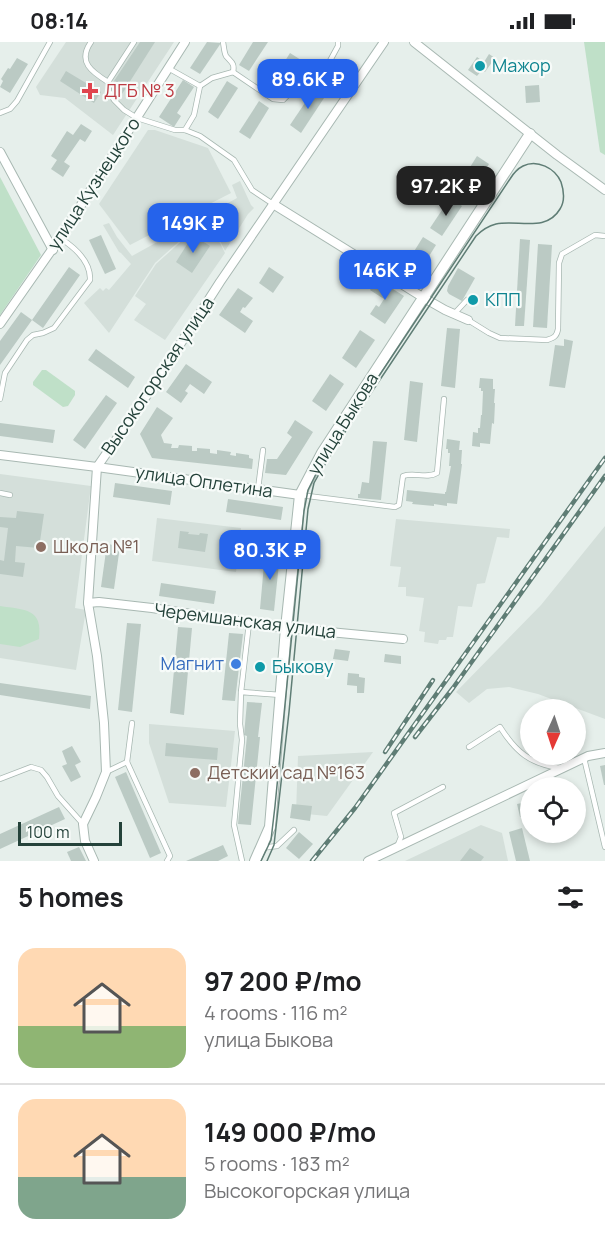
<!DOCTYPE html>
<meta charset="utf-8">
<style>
:root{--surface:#fff;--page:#f2f2f2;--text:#202124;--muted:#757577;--line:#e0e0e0;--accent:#2563eb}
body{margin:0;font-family:Manrope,sans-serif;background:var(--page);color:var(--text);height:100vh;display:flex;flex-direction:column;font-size:22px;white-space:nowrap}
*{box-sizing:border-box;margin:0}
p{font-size:20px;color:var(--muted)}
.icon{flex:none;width:33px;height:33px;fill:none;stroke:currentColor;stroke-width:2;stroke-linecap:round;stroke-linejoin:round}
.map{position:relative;height:819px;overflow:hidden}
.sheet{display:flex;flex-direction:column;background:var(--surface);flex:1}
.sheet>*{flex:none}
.needle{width:39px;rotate:183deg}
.controls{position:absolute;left:520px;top:657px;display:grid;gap:12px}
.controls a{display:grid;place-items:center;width:66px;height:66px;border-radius:50%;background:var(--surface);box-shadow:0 3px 9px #0003;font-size:30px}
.scale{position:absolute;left:18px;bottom:15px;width:104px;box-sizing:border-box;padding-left:6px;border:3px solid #24423a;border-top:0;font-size:16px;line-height:21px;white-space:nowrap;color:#24423a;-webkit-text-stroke:4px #f7fbf9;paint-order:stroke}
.price{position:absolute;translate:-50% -51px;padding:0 14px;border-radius:12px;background:var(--accent);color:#fff;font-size:20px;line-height:39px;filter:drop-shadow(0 2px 3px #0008)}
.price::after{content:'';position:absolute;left:50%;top:36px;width:18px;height:14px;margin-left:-9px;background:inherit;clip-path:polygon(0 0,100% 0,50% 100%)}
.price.active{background:#222;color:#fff}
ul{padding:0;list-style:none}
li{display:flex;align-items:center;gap:18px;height:150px;padding:0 18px}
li+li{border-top:2px solid var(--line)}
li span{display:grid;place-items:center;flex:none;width:168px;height:120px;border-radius:18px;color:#555}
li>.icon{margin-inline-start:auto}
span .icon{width:72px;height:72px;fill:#fffc;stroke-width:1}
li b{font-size:26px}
h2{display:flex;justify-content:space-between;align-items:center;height:72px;padding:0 18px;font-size:26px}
.status{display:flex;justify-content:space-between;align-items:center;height:42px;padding:0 30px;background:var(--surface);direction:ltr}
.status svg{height:16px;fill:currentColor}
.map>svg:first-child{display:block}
.built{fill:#d4dfda}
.green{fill:#bfe0c8}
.building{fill:#bbcac4}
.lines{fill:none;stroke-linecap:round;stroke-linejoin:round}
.service-casing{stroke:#a8b8b2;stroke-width:6}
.minor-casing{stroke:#a8b8b2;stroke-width:10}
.tertiary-casing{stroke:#a8b8b2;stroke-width:12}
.service{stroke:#fff;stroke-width:4.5}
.minor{stroke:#fff;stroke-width:8}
.tertiary{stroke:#fff;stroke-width:10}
.tram{stroke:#5f7d75;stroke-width:1.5}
.rail-casing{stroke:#5f7d75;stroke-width:4.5}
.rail{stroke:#f7fbf9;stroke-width:2;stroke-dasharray:7;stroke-linecap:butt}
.culture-dot{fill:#0f9aa8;stroke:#f7fbf9;stroke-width:2}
.health-dot{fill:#e0444e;stroke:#f7fbf9;stroke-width:2}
.education-dot{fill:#8d6e63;stroke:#f7fbf9;stroke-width:2}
.shop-dot{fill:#3f7fe0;stroke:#f7fbf9;stroke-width:2}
.labels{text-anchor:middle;stroke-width:4.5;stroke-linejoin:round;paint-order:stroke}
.culture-label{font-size:18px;fill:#0d838f;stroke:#f7fbf9;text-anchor:start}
.health-label{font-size:18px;fill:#be3a42;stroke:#f7fbf9;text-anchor:start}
.street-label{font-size:18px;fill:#24423a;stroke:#f7fbf9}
.education-label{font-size:18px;fill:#785e54;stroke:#f7fbf9;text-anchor:start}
.shop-label{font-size:18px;fill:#366cbe;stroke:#f7fbf9;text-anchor:end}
</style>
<div class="status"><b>08:14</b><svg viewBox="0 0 49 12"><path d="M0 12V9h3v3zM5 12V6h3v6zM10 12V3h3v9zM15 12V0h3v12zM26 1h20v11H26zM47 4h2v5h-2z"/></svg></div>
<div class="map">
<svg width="605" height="819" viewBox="0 0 605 819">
<rect width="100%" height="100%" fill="#e6efeb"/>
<g class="built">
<path d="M66,0H174L113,93L65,56L40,53L36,45Z"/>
<path d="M148,88H155L208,106L231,151L130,203L99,162Z"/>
<path d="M240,139L251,163L254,166L248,172L225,209L214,186L204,177L155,221L109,291L84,261L100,246L103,249L106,246L109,248L131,222L121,211L119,210L103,183L109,181L117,195L132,214L237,156L232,143Z"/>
<path d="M204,179L213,187L225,211L165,298L134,278L146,262L135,254L156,222Z"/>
<path d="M0,432L91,444L75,566L86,568L76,628L0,616Z"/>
<path d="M157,476L241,486L236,530L152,519Z"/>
<path d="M396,477L510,487L509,496L497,495L485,541L477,542L472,565L458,564L453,595H447L446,598H439L438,602L424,600L425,590L419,589L424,556L406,554V545H398L401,525L390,524Z"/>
<path d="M605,484V677L538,652L509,645L487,647L469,661L456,650L541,563Z"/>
<path d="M149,682L235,689L226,765L169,761L149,701Z"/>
<path d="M373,710L327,774L296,771L298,714Z"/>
<path d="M481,783L502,791L508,819H405Z"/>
</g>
<g class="green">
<path d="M584,0H605V113L600,110Z"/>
<path d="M0,135L41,213L0,273Z"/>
<path d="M42,328H46L75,349V353L68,364L63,365L33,343V340Z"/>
<path d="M0,564C25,568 43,566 39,597L20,605L0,602Z"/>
</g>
<g class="building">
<path d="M140,0H155L122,52L110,45Z"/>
<path d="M207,0L221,1L200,32L190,26Z"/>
<path d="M253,0H268L249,29L239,23Z"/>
<path d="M290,11L301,18L280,50L270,43Z"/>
<path d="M489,12L495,16L485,30L482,28L477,34L468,28L477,15L484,20Z"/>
<path d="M17,16L28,22L10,51L0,45L3,39L1,37L8,26L10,27Z"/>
<path d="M66,29L101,50L94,61L60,39Z"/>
<path d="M183,38L194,45L177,71L181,74L174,85L159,75Z"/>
<path d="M227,39L238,46L218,77L208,70Z"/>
<path d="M539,43L540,60L526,61L525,44Z"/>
<path d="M315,46L326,53L301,91L290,83Z"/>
<path d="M259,59L269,66L250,97L239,90Z"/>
<path d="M81,82L92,89L85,100L80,97L64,120L70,124L63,135L51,127L57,118L51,114L67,89L73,93Z"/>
<path d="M477,114L489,122L469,153L457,146Z"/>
<path d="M450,156L462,164L442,194L430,186Z"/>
<path d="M101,193L116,227L105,232L89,198Z"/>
<path d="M193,193L210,204L192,231L176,220Z"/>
<path d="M423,195L436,203L416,235L403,227Z"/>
<path d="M520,197L530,198L524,284H515Z"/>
<path d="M538,202L552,203L547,286L533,285Z"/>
<path d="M69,225L80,233L43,286L32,278L0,323V299L21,270L32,278Z"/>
<path d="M269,225L284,235L273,251L259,241Z"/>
<path d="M458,226L475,236L462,259L449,252L447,249L448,244Z"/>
<path d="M377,237L404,254L385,282L370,272L376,263L379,265L384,257L370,248Z"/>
<path d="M238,246L253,256L245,266L243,265L240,270L253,279L245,291L219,273Z"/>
<path d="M447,286L460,287L455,346L441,344Z"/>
<path d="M360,288L375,298L356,326L342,316Z"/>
<path d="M564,297L573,299L565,346L549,344L555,303L564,304Z"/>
<path d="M96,307L135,335L128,346L88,318Z"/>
<path d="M186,322L212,340L204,352L190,342L185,349L188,351L181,361L166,350Z"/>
<path d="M330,332L344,342L326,369L312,359Z"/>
<path d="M480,336L493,337V347H495L494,361H495L494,382L492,381L490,402L480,401V405L472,404L473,390L478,391V386H480L481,373H482L483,349H481V346H479Z"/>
<path d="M410,339L423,341L417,400L404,398Z"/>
<path d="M106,353L117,361L85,407L73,398Z"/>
<path d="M157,365L173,376L161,393L164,401L172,402L171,406H178L179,403L192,404V409H197V406L210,407V411L217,412V408L231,410L230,413L236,414V411L249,413V416L253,417L252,427L152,416L140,392Z"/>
<path d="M295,378L313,390L286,433L265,431L267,417H277L292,395L287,391Z"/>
<path d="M0,381L55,388L53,401L0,394Z"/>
<path d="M447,397L460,399L459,408H462L461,422H462L457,462L447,461V464L434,462V464L412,462L413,460L406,459L407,448L445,452V450H446L451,424H449L450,411H448V407H446Z"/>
<path d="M373,399L387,400L381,458L358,456V452H360L362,440L369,441Z"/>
<path d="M115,441L172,449L170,463L113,455Z"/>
<path d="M228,457L283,465L281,478L226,470Z"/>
<path d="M17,469L44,472L39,506L16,504L15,520L25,521L23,535L0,532V518L4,519L8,486L0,485V475L16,476Z"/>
<path d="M180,489L189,490L188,492L199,493L200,491L208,492L205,510L178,506Z"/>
<path d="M107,502L120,504L114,547L101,545Z"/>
<path d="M265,511L280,512L274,569L260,567Z"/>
<path d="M161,541L216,549L214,562L159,554Z"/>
<path d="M127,581L141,582L132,670L118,668Z"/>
<path d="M178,585L192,586L184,673L170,671Z"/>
<path d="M229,591L243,592L235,659L222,658Z"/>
<path d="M335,607L350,609L348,619L333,617Z"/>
<path d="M385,612L401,614V622L384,620Z"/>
<path d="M348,631L359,632V635L365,636L364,651H357V644L347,643Z"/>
<path d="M0,641L91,654L90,667L0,653Z"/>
<path d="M247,660L262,661L258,695H260L251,783L238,782L247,694L244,693Z"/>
<path d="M166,701L218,706L217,718L165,714Z"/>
<path d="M72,704L81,720L75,723L81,735L71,740L62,724L67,722L62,709Z"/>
<path d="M605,723V743H604L600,724Z"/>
<path d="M126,730L161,811L150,816L115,735Z"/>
<path d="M531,759V773L520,775L517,762Z"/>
<path d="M292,762L312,764L310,779L290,776Z"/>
<path d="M59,765L65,777L0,807V792Z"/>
<path d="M522,786L530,819H516L509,790Z"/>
<path d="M299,790L313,802L299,817L286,806Z"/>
<path d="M223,803L228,814L218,819H186Z"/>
<path d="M79,805L86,819H71L67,810Z"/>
<path d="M470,806L484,815L481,819H460Z"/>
</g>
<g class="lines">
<defs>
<g id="service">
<path d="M91,0C77,20 92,30 108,40"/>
<path d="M134,0L108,40L109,49L114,58L124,68L137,76L175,88H185L200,94L234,118L252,148L273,162"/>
<path d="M223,0C224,5 224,10 226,14C231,20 235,21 233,30"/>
<path d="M168,26L200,44"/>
<path d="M233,30L273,57L283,58C299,43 294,40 320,37L338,4V0"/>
<path d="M320,37C332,38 341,45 347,56"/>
<path d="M0,71L10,67L17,59L50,0"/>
<path d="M185,88L194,73L200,44L212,36L233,30"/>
<path d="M454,272L467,258"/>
<path d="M468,278L489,291L500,296L547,298C554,296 557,294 558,287L559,221L562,212L595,193L605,194"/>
<path d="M0,357L5,331L27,298L33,293L43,291L54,286L90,238C91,220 74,205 60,196"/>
<path d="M258,447L263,408"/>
<path d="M0,451L10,453"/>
<path d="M300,453L395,465L399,463L403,434C414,430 427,437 437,431L444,357"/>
<path d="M241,650L249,581"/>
<path d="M469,705L500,685C516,710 530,722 560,726"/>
<path d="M584,716L605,805"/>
<path d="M127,720L132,681"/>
<path d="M106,730L127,720L170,814L167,819"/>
<path d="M0,737L31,725L41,728L47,735L58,754L83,782"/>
<path d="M397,805L401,795L394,771L443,745"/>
<path d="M261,806L277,804L294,788"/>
<path d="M242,819L234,783L242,698L240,682L241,650L281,653"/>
</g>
<g id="minor">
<path d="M414,0L557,113L605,148"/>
<path d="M0,110L53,208"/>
<path d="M273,162L424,256L445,268L468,278"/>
<path d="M0,282L60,196L185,0"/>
<path d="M0,413L97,425L300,453"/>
<path d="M88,561L99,560L152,566L277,585L403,597"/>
<path d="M94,819L85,799L83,782L96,755L106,730L104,681L97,614L88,561L97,425L154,343L220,240L384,0"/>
<path d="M368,819L588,714L605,711"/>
</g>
<path id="tertiary" d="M255,819L270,785L286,586L300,453L322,411L530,92"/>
</defs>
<use href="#service" class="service-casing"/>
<use href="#minor" class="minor-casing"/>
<use href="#tertiary" class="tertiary-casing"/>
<use href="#service" class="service"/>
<use href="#minor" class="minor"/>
<use href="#tertiary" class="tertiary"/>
<path class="tram" d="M261,819L271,798L275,764L304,469L308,448L317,430L367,352L510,137C513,132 517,127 523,124C537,117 555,126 561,140C564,149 565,159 560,167C546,191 517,177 496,182C488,184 482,188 476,194L343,393L319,432L314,441L308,467L289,670L274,803L267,819"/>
<defs>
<g id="rail">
<path d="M415,695L453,646L605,434"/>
<path d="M385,710L433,638"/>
<path d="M312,819L355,766L605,416"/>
</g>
</defs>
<use href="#rail" class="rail-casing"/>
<use href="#rail" class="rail"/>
</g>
<g class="culture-dot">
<circle cx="480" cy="24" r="6"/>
<circle cx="473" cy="258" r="6"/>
<circle cx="260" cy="625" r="6"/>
</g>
<path class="health-dot" d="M87 40h6v6h6v6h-6v6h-6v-6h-6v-6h6z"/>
<g class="education-dot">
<circle cx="41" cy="505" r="6"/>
<circle cx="195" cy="731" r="6"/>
</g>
<circle class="shop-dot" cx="236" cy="622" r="6"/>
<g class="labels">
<g class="culture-label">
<text x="492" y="30">Мажор</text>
<text x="485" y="264">КПП</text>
<text x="272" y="631">Быкову</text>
</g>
<g class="health-label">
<text x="104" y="55">ДГБ № 3</text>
</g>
<g class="street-label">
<text transform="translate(94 142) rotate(-57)" y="6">улица Кузнецкого</text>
<text transform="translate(158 334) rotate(-56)" y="6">Высокогорская улица</text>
<text transform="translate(343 382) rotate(-58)" y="6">улица Быкова</text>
<text transform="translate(204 440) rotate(8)" y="6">улица Оплетина</text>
<text transform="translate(245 579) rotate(7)" y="6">Черемшанская улица</text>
</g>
<g class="education-label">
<text x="53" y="511">Школа №1</text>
<text x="207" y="737">Детский сад №163</text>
</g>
<g class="shop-label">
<text x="224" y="628">Магнит</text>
</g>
</g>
</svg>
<div class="controls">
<a><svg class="needle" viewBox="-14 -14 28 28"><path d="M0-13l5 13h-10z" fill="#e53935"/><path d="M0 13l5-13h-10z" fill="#757577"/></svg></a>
<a><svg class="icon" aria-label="locate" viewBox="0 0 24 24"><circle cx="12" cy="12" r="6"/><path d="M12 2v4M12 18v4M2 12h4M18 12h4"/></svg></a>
</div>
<div class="scale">100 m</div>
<b class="price" style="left:308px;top:68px">89.6K ₽</b>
<b class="price active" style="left:446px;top:175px">97.2K ₽</b>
<b class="price" style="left:193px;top:212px">149K ₽</b>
<b class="price" style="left:385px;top:259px">146K ₽</b>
<b class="price" style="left:270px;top:539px">80.3K ₽</b>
</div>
<section class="sheet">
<h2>5 homes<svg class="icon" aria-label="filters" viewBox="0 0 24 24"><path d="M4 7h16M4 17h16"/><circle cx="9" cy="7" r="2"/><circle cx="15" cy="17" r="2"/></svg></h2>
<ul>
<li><span style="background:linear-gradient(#ffd9b3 65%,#8fb573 0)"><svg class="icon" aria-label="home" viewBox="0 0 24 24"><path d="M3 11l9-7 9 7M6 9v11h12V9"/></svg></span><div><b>97 200 ₽/mo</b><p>4 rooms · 116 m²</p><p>улица Быкова</p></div></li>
<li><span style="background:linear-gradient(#ffd9b3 65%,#7fa58c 0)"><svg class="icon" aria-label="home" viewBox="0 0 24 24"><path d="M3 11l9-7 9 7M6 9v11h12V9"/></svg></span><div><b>149 000 ₽/mo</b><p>5 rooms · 183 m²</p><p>Высокогорская улица</p></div></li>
</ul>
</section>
